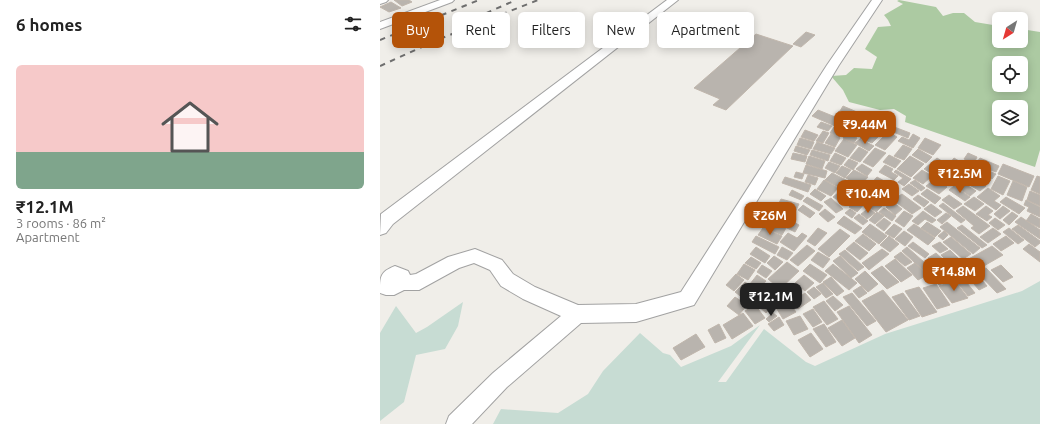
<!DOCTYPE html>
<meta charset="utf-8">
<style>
:root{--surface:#fff;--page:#f2f2f2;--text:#222;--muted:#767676;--accent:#b45309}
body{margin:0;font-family:Ubuntu,sans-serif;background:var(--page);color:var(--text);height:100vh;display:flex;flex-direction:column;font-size:15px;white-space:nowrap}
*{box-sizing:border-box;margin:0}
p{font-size:13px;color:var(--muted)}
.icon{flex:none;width:22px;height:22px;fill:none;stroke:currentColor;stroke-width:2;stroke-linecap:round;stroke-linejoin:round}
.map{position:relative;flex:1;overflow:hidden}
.sheet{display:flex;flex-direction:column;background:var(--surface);width:380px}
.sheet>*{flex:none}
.hud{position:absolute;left:12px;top:12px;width:380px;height:36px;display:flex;gap:8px}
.needle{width:26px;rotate:217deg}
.buttons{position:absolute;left:612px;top:12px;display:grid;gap:8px}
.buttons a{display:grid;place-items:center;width:36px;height:36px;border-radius:6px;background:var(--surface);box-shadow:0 2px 10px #0003;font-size:20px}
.price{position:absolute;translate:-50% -34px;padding:0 9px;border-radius:8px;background:var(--accent);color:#fff;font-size:13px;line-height:26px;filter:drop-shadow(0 1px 2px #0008)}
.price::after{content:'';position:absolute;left:50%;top:24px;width:12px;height:9px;margin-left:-6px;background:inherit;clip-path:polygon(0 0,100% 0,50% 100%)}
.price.active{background:#222;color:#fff}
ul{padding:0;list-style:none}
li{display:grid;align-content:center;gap:8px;height:212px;padding:0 16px}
li span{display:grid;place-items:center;height:124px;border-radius:6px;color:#555}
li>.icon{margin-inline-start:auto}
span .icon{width:72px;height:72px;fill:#fffc;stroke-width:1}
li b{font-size:17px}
h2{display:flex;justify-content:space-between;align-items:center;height:48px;padding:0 16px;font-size:17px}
.pill{padding:0 14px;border-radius:6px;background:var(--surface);box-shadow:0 2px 10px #0003;font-size:14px;line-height:36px}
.pill.active{background:var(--accent);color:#fff}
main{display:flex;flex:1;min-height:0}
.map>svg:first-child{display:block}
.forest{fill:#accaa2;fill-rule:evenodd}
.wetland{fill:#c7dcd3}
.building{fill:#b9b4ae;stroke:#c0b6ac}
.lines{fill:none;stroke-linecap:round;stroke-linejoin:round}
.minor-casing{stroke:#a2a2a2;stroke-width:2}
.minor{fill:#fff;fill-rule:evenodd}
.rail{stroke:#6f6f6f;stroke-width:2;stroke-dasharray:5.5 5.5;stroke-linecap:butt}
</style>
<main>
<section class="sheet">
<h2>6 homes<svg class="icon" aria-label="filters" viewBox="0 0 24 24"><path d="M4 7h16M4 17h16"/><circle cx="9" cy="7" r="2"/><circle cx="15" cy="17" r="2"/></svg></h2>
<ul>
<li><span style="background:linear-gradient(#f6c9c9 70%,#7fa58c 0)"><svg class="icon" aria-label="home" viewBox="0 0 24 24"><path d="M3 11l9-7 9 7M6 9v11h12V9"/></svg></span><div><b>₹12.1M</b><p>3 rooms · 86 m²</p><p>Apartment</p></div></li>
</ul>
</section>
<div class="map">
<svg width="660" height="424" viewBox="0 0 660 424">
<rect width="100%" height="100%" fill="#f0eee9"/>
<path class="forest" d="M519,0L556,7L563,16L573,13H584L595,22L619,26V41H641V29L660,32V150L655,167L525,122L526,116L514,109L500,110L469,102L463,90L451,76L466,75L474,68L492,69L497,57L485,49L498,27L511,26L508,20L504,15L523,4L517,1ZM619,63H641V85H619ZM619,107H641V129H619Z"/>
<g class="wetland">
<path d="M660,281V424H113L121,409L178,413L208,394L223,371L260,333L283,353L290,355L301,367L351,346L380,325L338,382H346L384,329L426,362L435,366L505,334L642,291Z"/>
<path d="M83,302L78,326L65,349L36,355L24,402L0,421V333L16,306L36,333L47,327Z"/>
</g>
<g class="building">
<path d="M14,0H29L32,2L22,6Z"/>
<path d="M11,2L21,8L9,12L0,7Z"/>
<path d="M426,32L435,35L421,47L413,44Z"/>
<path d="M376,34L413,46L346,110L333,105L340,99L314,88Z"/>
<path d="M463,106L484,115L481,119L460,111Z"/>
<path d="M438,110L470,123L464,130L432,116Z"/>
<path d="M459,111L472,117L469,121L455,116Z"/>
<path d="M485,116L507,124L504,129L481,120Z"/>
<path d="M441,122L452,126L448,131L437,127Z"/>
<path d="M482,122L494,127L491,131L479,126Z"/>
<path d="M471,123L483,129L477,136L465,130Z"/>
<path d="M509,125L530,133L528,138L506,129Z"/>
<path d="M454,127L464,131L460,137L450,133Z"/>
<path d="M496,127L504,131L500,135L492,132Z"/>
<path d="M425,130L438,135L434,141L421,137Z"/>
<path d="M443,131L449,133L443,143L436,141Z"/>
<path d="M487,131L499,136L492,143L480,138Z"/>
<path d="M508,132L517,137L505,150L495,145Z"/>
<path d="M467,133L477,138L474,143L463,138Z"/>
<path d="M451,134L460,138L455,147L445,143Z"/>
<path d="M533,134L540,138L533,148L518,141L522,137L529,140Z"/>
<path d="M420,138L434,142L431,149L417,145Z"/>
<path d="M545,138L561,145L553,155L538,148Z"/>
<path d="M464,139L477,145L468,157L455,151Z"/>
<path d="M480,139L494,146L489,151L475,143Z"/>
<path d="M437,142L455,148L451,154L433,149Z"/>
<path d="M523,145L532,149L524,160L514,156Z"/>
<path d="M416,146L430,150L427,155L414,151Z"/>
<path d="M479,147L488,152L480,162L470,158Z"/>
<path d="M495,148L506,153L493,167L483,162Z"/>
<path d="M538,149L552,157L546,163L532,155Z"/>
<path d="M432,150L450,155L448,161L430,155Z"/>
<path d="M413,153L427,156L425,162L411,159Z"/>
<path d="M455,153L466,158L461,165L450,161Z"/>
<path d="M588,153L597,157L594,163L584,159Z"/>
<path d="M509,155L521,161L515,168L503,162Z"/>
<path d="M429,156L445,161L442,169L426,164Z"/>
<path d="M530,156L544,164L531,177L517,169Z"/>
<path d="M557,158L576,170L563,180L544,169Z"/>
<path d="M574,158L584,164L580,168L570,163Z"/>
<path d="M600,158L619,166L616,172L605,168L606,166L597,162Z"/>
<path d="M469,159L478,163L473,170L464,165Z"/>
<path d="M449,162L460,166L455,173L445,168Z"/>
<path d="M482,164L492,170L487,176L476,169Z"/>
<path d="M623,164L654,176L649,187L618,174Z"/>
<path d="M426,165L447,171L445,178L423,173Z"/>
<path d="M505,165L513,169L511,172L518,176L514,180L499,172Z"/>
<path d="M462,166L471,170L465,178L456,173Z"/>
<path d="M585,166L611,180L607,184L582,170Z"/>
<path d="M598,166L616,174L612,179L595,171Z"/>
<path d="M474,170L488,177L480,186L466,178Z"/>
<path d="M516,170L531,179L524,186L518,182L523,178L514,172Z"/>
<path d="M542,170L552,176L543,184L533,178Z"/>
<path d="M578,170L584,174L580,177L574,173Z"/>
<path d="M416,172L424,174L422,179L414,177Z"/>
<path d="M452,173L468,181L462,189L445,180Z"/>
<path d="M428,175L438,178L435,185L425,182Z"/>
<path d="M587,175L606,186L600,191L581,180Z"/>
<path d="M618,176L630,181L623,195L611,189Z"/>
<path d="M657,176L660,177V194L651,190Z"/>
<path d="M405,177L431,185L428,192L402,183Z"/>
<path d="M497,177L517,188L507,200L487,188Z"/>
<path d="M575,178L596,191L590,196L570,182Z"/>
<path d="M555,179L567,187L559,194L546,186Z"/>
<path d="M444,180L458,188L451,196L437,189Z"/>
<path d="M535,180L545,188L541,191L530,183Z"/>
<path d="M633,181L647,187L642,201L627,195Z"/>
<path d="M529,184L539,191L532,196L522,189Z"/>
<path d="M468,185L478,192L464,204L453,197Z"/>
<path d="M574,186L590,197L585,201L569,190Z"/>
<path d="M608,188L620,196L614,201L621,205L616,210L597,197Z"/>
<path d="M435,189L446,196L441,201L430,194Z"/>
<path d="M547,189L561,198L555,204L541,194Z"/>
<path d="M412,190L424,196L421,200L409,195Z"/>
<path d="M485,190L493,194L486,201L478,197Z"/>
<path d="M650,191L660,195V206L647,200Z"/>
<path d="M522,194L541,208L532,214L513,200Z"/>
<path d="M538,195L549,202L544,207L533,199Z"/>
<path d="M569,195L582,204L574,209L562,200Z"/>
<path d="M495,196L505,203L496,212L486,205Z"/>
<path d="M427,197L443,206L439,211L423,201Z"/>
<path d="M594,197L604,204L595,211L584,204Z"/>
<path d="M626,197L645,208L639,214L620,202Z"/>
<path d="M451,198L463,209L456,213L444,202Z"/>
<path d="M478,198L486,202L477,212L469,207Z"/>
<path d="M401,199L419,204L414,214L397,207Z"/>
<path d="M646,200L660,207V217L647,211L649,207L644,205Z"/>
<path d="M513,202L522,209L515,215L506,207Z"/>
<path d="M563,203L585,220L581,223L559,206Z"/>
<path d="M551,204L562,212L555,217L544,209Z"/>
<path d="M423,205L435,213L430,218L418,210Z"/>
<path d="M583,206L610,226L599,234L591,228L594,226L576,211Z"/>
<path d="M606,206L613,211L608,215L612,217L607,221L596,214Z"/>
<path d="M623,206L630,211L620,219L614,214Z"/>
<path d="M489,208L495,213L487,219L481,214Z"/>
<path d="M504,208L516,216L512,221L499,212Z"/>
<path d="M445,209L455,217L448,222L439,214Z"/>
<path d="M470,209L476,213L472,218L465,213Z"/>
<path d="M524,211L533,216L524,227L515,221Z"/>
<path d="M543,211L556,220L552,223L545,219L538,225L532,221Z"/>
<path d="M497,212L504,216L495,224L489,220Z"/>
<path d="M632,212L638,216L629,225L623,220Z"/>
<path d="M566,213L571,216L562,224L557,220Z"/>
<path d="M479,214L488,221L483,225L474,218Z"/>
<path d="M651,214L660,219V228L646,221Z"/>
<path d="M400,215L419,225L415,232L395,222Z"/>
<path d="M464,216L482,228L475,234L457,223Z"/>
<path d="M641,217L660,230V239L635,222Z"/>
<path d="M504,218L511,223L504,231L496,225Z"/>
<path d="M615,218L625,225L618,230L609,223Z"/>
<path d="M386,219L406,228L402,235L381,226Z"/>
<path d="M547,222L561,231L555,237L541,228Z"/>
<path d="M567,222L600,248L593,254L560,227Z"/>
<path d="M490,224L507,236L499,244L482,232Z"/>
<path d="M514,224L522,229L514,238L505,233Z"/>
<path d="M534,224L555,238L548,245L527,230Z"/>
<path d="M582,225L607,245L602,248L577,228Z"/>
<path d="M638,225L660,241V243L655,247L632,229Z"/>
<path d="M383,228L402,236L397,244L378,235Z"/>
<path d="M438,228L447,233L435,246L427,241Z"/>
<path d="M613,228L621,234L608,243L600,237Z"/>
<path d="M629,228L644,240L638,244L623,232Z"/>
<path d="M460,229L470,236L449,257L438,249Z"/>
<path d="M524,231L533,237L525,246L515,239Z"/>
<path d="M564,231L568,235L563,240L558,236Z"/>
<path d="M408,233L417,238L422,233L427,236L414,251L400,242Z"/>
<path d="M483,234L496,244L489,251L475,241Z"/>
<path d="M376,236L399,247L395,254L372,242Z"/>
<path d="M509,236L519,244L510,252L500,245Z"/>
<path d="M626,236L634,243L621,251L613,244Z"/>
<path d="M571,237L591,254L583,259L563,242Z"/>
<path d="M474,242L488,253L480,260L466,249Z"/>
<path d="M533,242L549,254L545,258L528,246Z"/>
<path d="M560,242L568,249L560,253L552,246Z"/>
<path d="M649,244L660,252V262L643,249Z"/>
<path d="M427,245L435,251L418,266L410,260Z"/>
<path d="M612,246L623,255L595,271L585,261Z"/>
<path d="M376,247L390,256L385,263L370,254Z"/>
<path d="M402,247L413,253L407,260L397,255Z"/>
<path d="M527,247L553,270L547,274L522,251Z"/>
<path d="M502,249L509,254L489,270L482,263Z"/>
<path d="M465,250L484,267L478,271L459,254Z"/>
<path d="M570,250L581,261L572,266L561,255Z"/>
<path d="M438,252L450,259L443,268L431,260Z"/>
<path d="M521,252L532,262L525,266L514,257Z"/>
<path d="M556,253L569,265L561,270L548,258Z"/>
<path d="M394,256L403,262L395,270L387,263Z"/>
<path d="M460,256L478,273L471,278L453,261Z"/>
<path d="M371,257L381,263L376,269L365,263Z"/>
<path d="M515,259L532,275L521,282L505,266Z"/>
<path d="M407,262L419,271L400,289L388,279Z"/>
<path d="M584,262L594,272L583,277L573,267Z"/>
<path d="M535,263L547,275L538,280L527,268Z"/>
<path d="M364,264L375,270L368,280L357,274Z"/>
<path d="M430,264L447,275L440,283L423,271Z"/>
<path d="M453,264L477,283L469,290L445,271Z"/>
<path d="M382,265L392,271L386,278L377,272Z"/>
<path d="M621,265L633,277L623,282L611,270Z"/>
<path d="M502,266L519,282L507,289L491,273Z"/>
<path d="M571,267L579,277L559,285L551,276Z"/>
<path d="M606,268L626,289L617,293L597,272Z"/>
<path d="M485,271L498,284L488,292L475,279Z"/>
<path d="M356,274L364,280L354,291L346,285Z"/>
<path d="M597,274L607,286L599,290L588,277Z"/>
<path d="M377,275L386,281L379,289L370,284Z"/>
<path d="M424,275L434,283L425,291L415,283Z"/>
<path d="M451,277L464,291L457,296L443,282Z"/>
<path d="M583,278L595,293L588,296L576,281Z"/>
<path d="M575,281L588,298L572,303L559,286Z"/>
<path d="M365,282L382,294L372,305L355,292Z"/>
<path d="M443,283L453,294L446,298L436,287Z"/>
<path d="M387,284L401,294L394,301L381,291Z"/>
<path d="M556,284L570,305L557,309L543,288Z"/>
<path d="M415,285L422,290L414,301L406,295Z"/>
<path d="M481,286L487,293L479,298L473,291Z"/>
<path d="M434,287L441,294L434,299L427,292Z"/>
<path d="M539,287L557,312L542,317L525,291Z"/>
<path d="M503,290L528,320L506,332L482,301Z"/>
<path d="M425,293L431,300L418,309L412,302Z"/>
<path d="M472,293L496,321L487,326L463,297Z"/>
<path d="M523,293L540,316L529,320L512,297Z"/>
<path d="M384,296L394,305L386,313L376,304Z"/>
<path d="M453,296L463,305L455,311L446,301Z"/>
<path d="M355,297L367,305L359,315L347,306Z"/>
<path d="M407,300L416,312L403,319L397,309Z"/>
<path d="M444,301L458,319L447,325L433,307Z"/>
<path d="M375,305L385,318L375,324L365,311Z"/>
<path d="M469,306L492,335L479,343L457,312Z"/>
<path d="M433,309L442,322L433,327L423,314Z"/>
<path d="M363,313L373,326L352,339L343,325Z"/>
<path d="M393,313L397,316L389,322L386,319Z"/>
<path d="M420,316L428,329L414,335L406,321Z"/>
<path d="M399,317L404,325L394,331L388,324Z"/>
<path d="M462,320L475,338L462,346L448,328Z"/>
<path d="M339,324L346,338L335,343L328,330Z"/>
<path d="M444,324L456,342L446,347L433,329Z"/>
<path d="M431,333L443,349L430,357L418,340Z"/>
<path d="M316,334L325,347L301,360L293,348Z"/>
</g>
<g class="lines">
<defs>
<g id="minor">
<path d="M0,0H8L6,2L0,4Z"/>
<path d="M60,0H74L72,2L0,29V22Z"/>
<path d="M287,0H298L13,224L6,233L0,235L1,214Z"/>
<path d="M492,0H502L459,65L314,305L256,322L201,323L127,387L92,424H66L69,416L113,373L181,316L143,299L121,286L110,270L94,263L79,268L39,290H24L14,295H6L0,293C0,276 0,272 15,266L28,271L30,275L36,274L68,257L95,249L122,260L133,274L155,287L198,305L256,304L301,292L447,65Z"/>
</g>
</defs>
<use href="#minor" class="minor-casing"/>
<use href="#minor" class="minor"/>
<g class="rail">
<path d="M86,22L136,0"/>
<path d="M0,40L99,0"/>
<path d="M0,66L62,38L158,0"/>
</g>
</g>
</svg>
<div class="buttons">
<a><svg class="needle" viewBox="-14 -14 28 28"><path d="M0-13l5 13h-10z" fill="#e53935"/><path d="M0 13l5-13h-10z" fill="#767676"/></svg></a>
<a><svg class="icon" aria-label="locate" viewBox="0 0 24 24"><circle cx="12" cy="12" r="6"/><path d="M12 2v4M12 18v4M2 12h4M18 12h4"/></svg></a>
<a><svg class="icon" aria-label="layers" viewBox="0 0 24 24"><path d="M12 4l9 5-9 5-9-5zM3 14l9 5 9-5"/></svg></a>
</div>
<b class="price" style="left:485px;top:145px">₹9.44M</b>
<b class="price" style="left:580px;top:194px">₹12.5M</b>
<b class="price" style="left:488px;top:214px">₹10.4M</b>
<b class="price" style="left:390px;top:236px">₹26M</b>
<b class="price" style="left:574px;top:292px">₹14.8M</b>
<b class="price active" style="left:391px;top:317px">₹12.1M</b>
<div class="hud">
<a class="pill active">Buy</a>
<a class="pill">Rent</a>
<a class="pill">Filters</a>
<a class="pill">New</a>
<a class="pill">Apartment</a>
</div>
</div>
</main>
